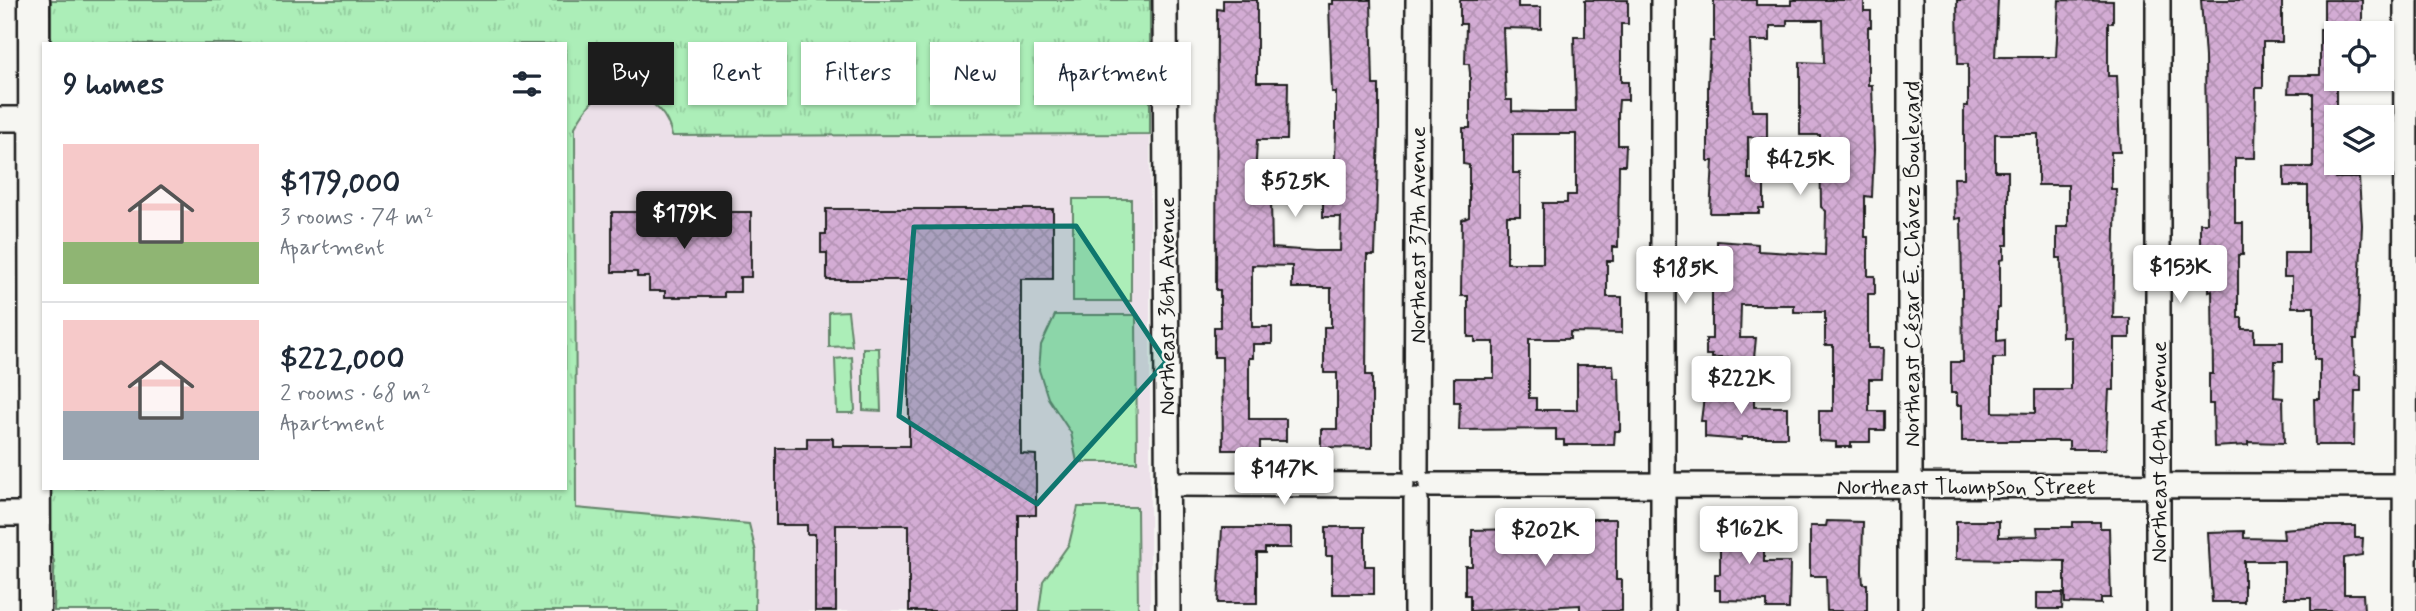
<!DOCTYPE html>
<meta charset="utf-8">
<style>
:root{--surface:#fff;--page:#f2f2f3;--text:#1f2937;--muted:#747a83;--line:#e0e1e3;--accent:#1c1c1c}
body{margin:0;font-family:Mynerve,sans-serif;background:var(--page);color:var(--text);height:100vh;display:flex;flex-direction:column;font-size:26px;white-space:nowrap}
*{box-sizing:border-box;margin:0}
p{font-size:23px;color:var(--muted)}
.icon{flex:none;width:38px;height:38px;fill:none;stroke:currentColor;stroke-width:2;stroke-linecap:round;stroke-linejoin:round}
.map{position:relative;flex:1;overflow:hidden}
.panel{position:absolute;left:42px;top:42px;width:525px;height:448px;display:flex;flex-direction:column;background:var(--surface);border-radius:0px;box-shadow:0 2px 5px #0004}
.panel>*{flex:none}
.top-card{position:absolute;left:588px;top:42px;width:665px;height:63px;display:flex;gap:14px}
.controls{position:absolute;left:2324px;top:21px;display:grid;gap:14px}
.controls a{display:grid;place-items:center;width:70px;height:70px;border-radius:0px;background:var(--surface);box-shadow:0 2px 5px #0004;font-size:35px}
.price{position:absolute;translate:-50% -60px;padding:0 16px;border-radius:7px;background:#fff;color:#222;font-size:23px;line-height:46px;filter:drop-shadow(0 2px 4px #0008)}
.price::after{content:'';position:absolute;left:50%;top:42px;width:21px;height:16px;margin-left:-10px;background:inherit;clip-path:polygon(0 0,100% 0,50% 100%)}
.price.current{background:var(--accent);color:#fff}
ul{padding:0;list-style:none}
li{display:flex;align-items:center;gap:21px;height:175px;padding:0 21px}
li+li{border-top:2px solid var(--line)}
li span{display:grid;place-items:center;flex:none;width:196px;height:140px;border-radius:0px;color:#555}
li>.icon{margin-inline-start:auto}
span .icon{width:84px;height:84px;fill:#fffc;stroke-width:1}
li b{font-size:30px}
h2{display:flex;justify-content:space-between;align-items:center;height:84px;padding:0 21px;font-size:30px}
.chip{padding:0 24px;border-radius:0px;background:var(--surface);box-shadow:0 2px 5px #0004;font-size:24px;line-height:63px}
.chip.current{background:var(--accent);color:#fff}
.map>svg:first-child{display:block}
.built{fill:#ece0e9}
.green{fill:#aceeb8;stroke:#64856a;stroke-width:2}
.park{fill:url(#park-tufts);stroke:#64856a;stroke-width:2}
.building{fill:url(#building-cross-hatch);stroke:#1c1c1c;stroke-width:2;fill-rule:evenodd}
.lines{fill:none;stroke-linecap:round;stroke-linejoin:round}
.minor-casing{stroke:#1c1c1c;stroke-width:28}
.major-casing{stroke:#1c1c1c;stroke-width:35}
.minor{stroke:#f6f6f2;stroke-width:23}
.major{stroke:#f6f6f2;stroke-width:30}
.marked{fill:#0f766e;fill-opacity:0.2;stroke:#0f766e;stroke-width:5;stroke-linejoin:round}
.labels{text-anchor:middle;stroke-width:5;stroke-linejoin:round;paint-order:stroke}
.street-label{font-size:23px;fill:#1c1c1c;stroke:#f6f6f2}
</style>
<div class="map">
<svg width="2416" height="611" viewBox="0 0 2416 611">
<defs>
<pattern id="park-tufts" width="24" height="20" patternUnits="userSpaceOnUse" patternTransform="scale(1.75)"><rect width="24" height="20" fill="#aceeb8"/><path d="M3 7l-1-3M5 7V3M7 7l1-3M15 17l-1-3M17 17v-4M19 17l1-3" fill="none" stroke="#93cc9e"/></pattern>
<pattern id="building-cross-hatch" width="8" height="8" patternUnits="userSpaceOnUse" patternTransform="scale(1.75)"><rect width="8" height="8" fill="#d3acd4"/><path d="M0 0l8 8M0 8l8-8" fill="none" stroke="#b593b5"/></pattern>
</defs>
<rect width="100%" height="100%" fill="#f6f6f2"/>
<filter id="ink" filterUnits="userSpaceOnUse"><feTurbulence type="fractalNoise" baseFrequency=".0143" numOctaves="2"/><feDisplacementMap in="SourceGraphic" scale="14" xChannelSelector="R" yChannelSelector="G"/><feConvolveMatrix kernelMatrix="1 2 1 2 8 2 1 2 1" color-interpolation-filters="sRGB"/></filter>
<g filter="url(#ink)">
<path class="built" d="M624,85L656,104L669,120L673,136L1150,134V611H755L757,592L749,524L576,509L575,127L591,100L603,91Z"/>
<g class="green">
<rect x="1073" y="199" width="58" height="102"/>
<path d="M848,311L852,346L829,347V312Z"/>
<path d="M1055,315H1136L1137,462H1077L1071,433L1048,398L1039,370L1041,345Z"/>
<path d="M863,348H879L881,411L863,410Z"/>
<path d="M852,357L855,410L853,413H837L835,359Z"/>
<path d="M1078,507H1137L1138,611H1039L1043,581L1069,544Z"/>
</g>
<path class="park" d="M51,0H1150V134L672,136C666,106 647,101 624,85C598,90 587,105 575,127L576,508L749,524L756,552L755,611H54V561L47,545V488H565V44H51Z"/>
<g class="building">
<path d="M1223,0H1257V82H1288L1287,140H1257L1254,201H1271L1272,248L1315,251H1340L1341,217H1323V185H1334L1336,131V92H1332L1329,4H1333V0H1371L1373,85H1379V131L1375,255H1367L1366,375H1372V448L1321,447V429H1337V373H1324V327H1331V288H1292V266L1252,265V327H1272V344H1253V358H1249V419H1286V441H1260V450H1223L1222,357H1214V327H1220V290H1216L1217,9L1223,10Z"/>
<path d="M1460,0H1518V7H1541V29L1503,28L1506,100H1512V111L1541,112H1576L1574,37H1585V0H1628V24H1621V82H1628V100H1619L1618,113V145H1626L1625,165H1619L1618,247H1613V261H1607V297H1622V333L1570,332V339H1529V398H1536V410H1577V365H1613L1614,378H1619L1620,415V431H1615L1614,445H1564V440H1556V429L1459,430L1460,402H1454V378H1494V342H1475V337H1468V296H1461L1462,220L1469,217V165L1463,164V128H1470V73L1469,64H1465L1466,24H1460ZM1513,134H1576V195H1567V203H1543V263H1507V216H1520V173H1513Z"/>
<path d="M1714,0H1756V5H1791V0H1864V11H1871V27H1868V85H1872L1874,150L1872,197L1865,196V237H1868V276H1875V294H1868V348H1883L1882,379H1869V411H1885V430H1870V442H1851V447H1836V442L1819,441V411H1833V345H1825V312H1794V305H1741L1740,338H1756L1754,358H1712V355H1706V339H1712V285H1717V241L1758,244V251L1825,255L1826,211L1821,207L1820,135H1800V62L1824,63L1823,20H1787V26H1770V41H1750L1752,111H1767V138L1748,137V179H1764V208H1759V213H1710L1713,161H1708V86L1710,41H1714Z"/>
<path d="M1957,0H1998L1995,57H2056L2059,0L2113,1V23H2108V76H2117L2120,152H2111V189H2116L2113,318H2130V338H2114V390H2109L2106,449H2069V441H1962V405H1957V393H1951V362H1963L1961,218L1955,219L1954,178H1964V106H1968V64H1958ZM1995,134H2038V185H2068V227H2057V258H2061L2062,337H2071V390H2035V413L1993,412V358H2005V340L1997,341V308H2000V260L2004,259V245H2008V171H1995Z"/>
<path d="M2201,0H2282V42H2263V88H2256L2255,158H2235V223H2243V255H2238V318H2242V329H2254V342H2283V361H2275L2274,397L2283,398L2284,443L2248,442V445L2214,447L2213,404H2209V374H2213L2212,290L2209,291V264H2200V223H2207L2205,57Z"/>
<path d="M2324,0H2362V29H2336V178H2359L2362,225L2357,339H2354L2355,375L2361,376V391H2355L2354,445H2315L2314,399H2320V359H2314V307H2292V277H2284V253H2308V186H2284V167H2313V93H2288L2289,75H2320V29H2324Z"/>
<path d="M826,209H1053V279H1021V454L1036,455V515H1019V611H909V525H836V611H815V534H807V525H776V448H807V438H833V446H909V280H827V253H821V234H826Z"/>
<path d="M612,212H751V277H740V292H724V297H665V291H649V277H637V272H612Z"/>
<path d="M1705,389H1754V407H1787V437H1742V440L1705,437V421H1701Z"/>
<path d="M1587,519H1616V580H1622V611H1580V605L1470,611V595H1465V566H1472V530L1572,528V525H1587Z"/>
<path d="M1720,520L1764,521V562H1790L1789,609H1767V601L1720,600V590H1715V574H1720V543H1713L1714,523Z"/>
<path d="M1827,521L1863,522L1862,571L1863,584H1867V611H1827L1826,576H1810V526H1826Z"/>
<path d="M1956,521H1999V537L2038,536L2037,527H2073V522H2100V528H2109L2111,598H2101V604L2065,603V561L1956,559Z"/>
<path d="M2319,526H2355V538H2363L2362,555L2344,558V594H2363L2364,611H2311V598H2284V561H2244V602H2212L2208,532L2244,531V538L2284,539L2283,529Z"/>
<path d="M1326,527H1365V566H1374V594H1332V556H1326Z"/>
<path d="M1222,528H1291V548H1265V553H1257V603H1218Z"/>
<path d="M2037,593H2063L2062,609H2037Z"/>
</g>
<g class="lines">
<defs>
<g id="minor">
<path d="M1165,0L1168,611"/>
<path d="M1663,0V611"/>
<path d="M0,119H34"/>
<path d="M1416,471L1418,0"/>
<path d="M1167,484L1402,485"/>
<path d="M1431,485L2416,486"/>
<path d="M1416,500V611"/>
<path d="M0,514H35"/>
<path d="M1910,611V0"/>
<path d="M2158,611V0"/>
<path d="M2405,611L2406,0"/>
</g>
<path id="major" d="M34,0L35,611"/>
</defs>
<use href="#minor" class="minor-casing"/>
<use href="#major" class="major-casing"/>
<use href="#minor" class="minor"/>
<use href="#major" class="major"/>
</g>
</g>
<path class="marked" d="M1076,226L1166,362L1037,504L899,416L914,227Z"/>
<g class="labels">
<g class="street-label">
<text transform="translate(1417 235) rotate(-90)" y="8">Northeast 37th Avenue</text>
<text transform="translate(1911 264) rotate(-90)" y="8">Northeast César E. Chávez Boulevard</text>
<text transform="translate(1166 306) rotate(-90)" y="8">Northeast 36th Avenue</text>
<text transform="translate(2158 452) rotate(-90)" y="8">Northeast 40th Avenue</text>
<text x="1966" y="494">Northeast Thompson Street</text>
</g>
</g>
</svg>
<div class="controls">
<a><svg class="icon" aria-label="locate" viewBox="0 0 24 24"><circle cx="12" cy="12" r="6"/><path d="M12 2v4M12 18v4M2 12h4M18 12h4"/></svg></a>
<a><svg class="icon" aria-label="layers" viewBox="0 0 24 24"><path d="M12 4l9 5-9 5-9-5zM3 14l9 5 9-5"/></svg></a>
</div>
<b class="price" style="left:1800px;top:197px">$425K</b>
<b class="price" style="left:1295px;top:219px">$525K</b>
<b class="price current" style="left:684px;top:251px">$179K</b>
<b class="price" style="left:2180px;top:305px">$153K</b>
<b class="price" style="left:1685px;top:306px">$185K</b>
<b class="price" style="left:1741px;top:416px">$222K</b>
<b class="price" style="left:1284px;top:507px">$147K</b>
<b class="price" style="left:1749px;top:566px">$162K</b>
<b class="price" style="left:1545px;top:568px">$202K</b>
<div class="top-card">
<a class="chip current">Buy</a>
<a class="chip">Rent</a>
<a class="chip">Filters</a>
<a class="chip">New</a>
<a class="chip">Apartment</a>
</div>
<section class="panel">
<h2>9 homes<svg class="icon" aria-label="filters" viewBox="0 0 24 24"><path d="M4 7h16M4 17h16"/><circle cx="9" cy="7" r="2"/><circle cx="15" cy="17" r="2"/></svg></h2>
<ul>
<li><span style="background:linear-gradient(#f6c9c9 70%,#8fb573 0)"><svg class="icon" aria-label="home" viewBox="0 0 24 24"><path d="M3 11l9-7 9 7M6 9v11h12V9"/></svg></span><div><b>$179,000</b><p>3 rooms · 74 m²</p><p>Apartment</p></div></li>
<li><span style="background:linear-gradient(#f6c9c9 65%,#9aa5b1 0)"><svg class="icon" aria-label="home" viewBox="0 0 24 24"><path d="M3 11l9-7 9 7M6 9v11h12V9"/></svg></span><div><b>$222,000</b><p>2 rooms · 68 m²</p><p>Apartment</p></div></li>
</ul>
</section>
</div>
